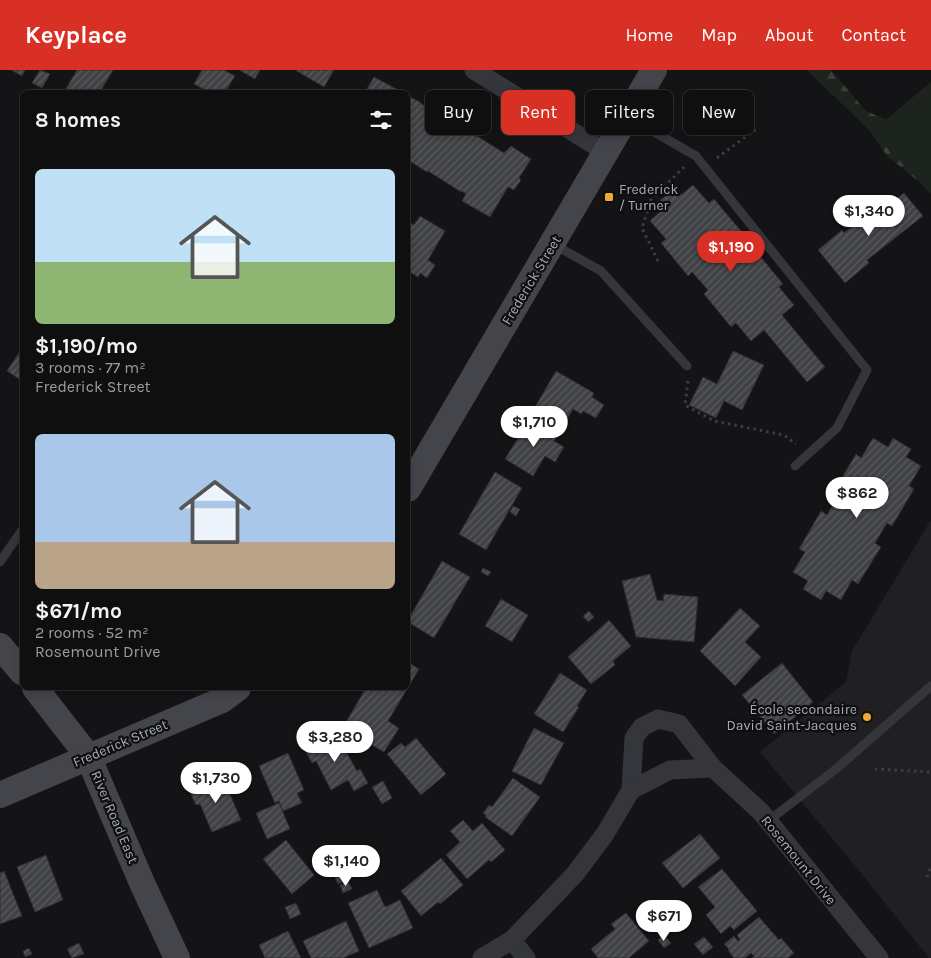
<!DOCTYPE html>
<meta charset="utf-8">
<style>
:root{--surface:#0f0f10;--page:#181819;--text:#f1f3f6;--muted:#9b9c9f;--line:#2f2f30;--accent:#d93025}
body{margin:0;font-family:Karla,sans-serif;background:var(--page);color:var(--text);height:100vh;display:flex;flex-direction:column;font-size:19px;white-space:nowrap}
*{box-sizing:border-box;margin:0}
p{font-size:16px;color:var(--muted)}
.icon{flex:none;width:28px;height:28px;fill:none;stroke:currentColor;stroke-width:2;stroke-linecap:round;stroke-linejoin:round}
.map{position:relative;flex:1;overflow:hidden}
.panel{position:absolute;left:20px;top:20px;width:390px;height:600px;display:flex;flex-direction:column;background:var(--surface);border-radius:8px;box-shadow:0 2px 8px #0003,0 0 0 1px var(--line)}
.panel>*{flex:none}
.banner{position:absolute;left:425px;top:20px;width:430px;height:45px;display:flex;gap:10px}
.price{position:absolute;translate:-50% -42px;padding:0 11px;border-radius:18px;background:#fff;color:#222;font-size:16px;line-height:32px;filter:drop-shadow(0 1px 2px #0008)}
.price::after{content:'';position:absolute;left:50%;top:30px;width:15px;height:11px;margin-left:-8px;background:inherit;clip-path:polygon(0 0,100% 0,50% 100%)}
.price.on{background:var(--accent);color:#fff}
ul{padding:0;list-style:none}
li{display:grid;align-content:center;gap:10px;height:265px;padding:0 15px}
li span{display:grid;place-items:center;height:155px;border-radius:8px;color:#555}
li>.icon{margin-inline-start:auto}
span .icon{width:90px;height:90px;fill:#fffc;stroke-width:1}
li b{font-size:21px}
h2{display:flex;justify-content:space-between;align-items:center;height:60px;padding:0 15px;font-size:21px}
.tag{padding:0 18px;border-radius:8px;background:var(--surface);box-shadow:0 2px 8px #0003,0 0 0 1px var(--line);font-size:18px;line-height:45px}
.tag.on{background:var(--accent);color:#fff}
header{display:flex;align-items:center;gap:30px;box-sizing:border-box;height:70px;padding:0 25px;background:var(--accent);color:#fff}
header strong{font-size:24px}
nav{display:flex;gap:28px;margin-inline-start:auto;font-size:18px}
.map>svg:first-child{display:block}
.built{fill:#202023}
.forest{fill:url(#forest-firs)}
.park{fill:#1c241d}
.building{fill:url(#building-hatch);stroke:#2e2e32}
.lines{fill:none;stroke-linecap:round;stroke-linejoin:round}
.path{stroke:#3b3d42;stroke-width:3;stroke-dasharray:2.5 4;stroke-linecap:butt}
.lane{stroke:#35363b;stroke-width:9}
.street{stroke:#35363b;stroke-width:19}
.secondary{stroke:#43454b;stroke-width:26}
.poi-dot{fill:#eca936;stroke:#0f0f11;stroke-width:2}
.labels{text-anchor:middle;stroke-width:4.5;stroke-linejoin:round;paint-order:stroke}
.poi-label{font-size:14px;fill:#a6acb6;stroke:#0f0f11;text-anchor:start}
.street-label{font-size:14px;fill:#a6acb6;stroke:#0f0f11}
</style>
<header>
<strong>Keyplace</strong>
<nav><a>Home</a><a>Map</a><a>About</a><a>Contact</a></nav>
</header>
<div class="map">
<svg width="931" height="888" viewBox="0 0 931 888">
<defs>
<pattern id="forest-firs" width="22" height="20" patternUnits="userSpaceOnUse" patternTransform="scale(1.25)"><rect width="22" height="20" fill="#1c241d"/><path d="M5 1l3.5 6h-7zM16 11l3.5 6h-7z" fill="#3a413c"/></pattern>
<pattern id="building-hatch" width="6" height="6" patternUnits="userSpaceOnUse" patternTransform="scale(1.25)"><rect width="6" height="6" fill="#404246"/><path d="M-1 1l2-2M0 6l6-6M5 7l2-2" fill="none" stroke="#595b5e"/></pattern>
</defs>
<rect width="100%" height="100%" fill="#141416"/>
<path class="built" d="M931,450V888H929L856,797L760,682L846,612L852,581Z"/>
<path class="forest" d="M807,0H831L866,41L906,58L931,121L888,87L870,61Z"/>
<path class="park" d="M931,12V124L872,61Z"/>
<g class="building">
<path d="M11,0H25L22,6Z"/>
<path d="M40,0L50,4L42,18L32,13Z"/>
<path d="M77,0H113L100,22H64Z"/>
<path d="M202,0H224L235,6L225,22H209L194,14Z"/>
<path d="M239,0H260L255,9Z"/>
<path d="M295,0H334L324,17Z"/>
<path d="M374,7L402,22H365Z"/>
<path d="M408,26L420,32V33L476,67L477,66L504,83L511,76L531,89L519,108L521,110L514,120L508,117L490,147L462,131L466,124L462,121L461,122L428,101L427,102L408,90Z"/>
<path d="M693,115L709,133L714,129L741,161L736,165L752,184L756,181L783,214L779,217L794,235L782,245L825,297L807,312L764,260L751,271L736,253L731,257L704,224L708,220L692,202L688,206L661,173L666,169L650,151L663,139L658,132L675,118L681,125Z"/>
<path d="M904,123L923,146L867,190L869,193L845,213L818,180L842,160L844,163L882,132L886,138Z"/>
<path d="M420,146L445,161L428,190L435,195L427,208L420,203L418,207L408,201V152L414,155Z"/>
<path d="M22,278V311L7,301Z"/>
<path d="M733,281L764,295L742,340L724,331L716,348L689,335L703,307L717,314Z"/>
<path d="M556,301L594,323L592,327L604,335L596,348L583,341L581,344L573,339L564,354L535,337Z"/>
<path d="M529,350L557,366L554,371L564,377L555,392L545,386L533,406L505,389Z"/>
<path d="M873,368L888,377L893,368L911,379L906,387L921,396L909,416L914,419L892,456L887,453L875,473L881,477L858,514L852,510L841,530L826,521L821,530L803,519L808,511L793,502L805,482L799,479L821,441L827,445L839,424L834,421L856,384L861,388Z"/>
<path d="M495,402L522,418L486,480L459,464Z"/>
<path d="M513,436L520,439L516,446L510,442Z"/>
<path d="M442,491L470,507L434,568L408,552V550Z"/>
<path d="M483,498L491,502L488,506L481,502Z"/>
<path d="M650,504L657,530L663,531L664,524L698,527L694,572L636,567L622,511Z"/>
<path d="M501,529L528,545L512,572L485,556Z"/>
<path d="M740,538L760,556L745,572L761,587L735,616L700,581Z"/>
<path d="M589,541L594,547L588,552L583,546Z"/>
<path d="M609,550L631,576L613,591L615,595L591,614L568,587Z"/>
<path d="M408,592L419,599L388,651L399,658L384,682L360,668L363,663L346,652L366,618H408Z"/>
<path d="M782,593L813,632L774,664L742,625Z"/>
<path d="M560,603L587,620L577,636L579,637L563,662L534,644Z"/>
<path d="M534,658L564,673L541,715L512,701Z"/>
<path d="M335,662L357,701L360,699L368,713L354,721L348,710L331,720L316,691L312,693L304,679Z"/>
<path d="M416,668L446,704L421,725L387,684L401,673L405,677Z"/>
<path d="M288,683L304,720L297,723L302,733L283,741L279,731L275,733L259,696Z"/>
<path d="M222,706L241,750L212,762L200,734L196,735L189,720Z"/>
<path d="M513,708L540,727L512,766L485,747L486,745L483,743L489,735L492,737Z"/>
<path d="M383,711L392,728L382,734L372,717Z"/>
<path d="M279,733L290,759L267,769L256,743Z"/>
<path d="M463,750L473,761L482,753L505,780L491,792L489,790L467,809L446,785L460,772L450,761Z"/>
<path d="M700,764L720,788L683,818L662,793Z"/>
<path d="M286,770L314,805L292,824L263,789Z"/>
<path d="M46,785L63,830L35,842L17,797Z"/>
<path d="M323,785L327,793L319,797L315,788Z"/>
<path d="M441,788L463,815L440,834L438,832L421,846L401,821Z"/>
<path d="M339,790L348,810L338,814L329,795Z"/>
<path d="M722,799L757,841L734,860L730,856L721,864L706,845L715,837L698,817Z"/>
<path d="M4,801L22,846L0,854V803Z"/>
<path d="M348,811L352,819L343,823L340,815Z"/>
<path d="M377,820L385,837L400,830L413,858L369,878L348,833Z"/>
<path d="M296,833L301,844L290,849L285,837Z"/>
<path d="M626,843L649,871L629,888H598L591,879L615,859L611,854Z"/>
<path d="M759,847L779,870L781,868L794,883L788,888H752L754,886L751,883L745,888H734L728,880L729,879L724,874L734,866L738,871L740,870L737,865Z"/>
<path d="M346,851L359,881L343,888H311L303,871Z"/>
<path d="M288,861L301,888H265L259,875Z"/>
<path d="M664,865L671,873L664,878L658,870Z"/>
<path d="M704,867L713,877L703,885L694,874Z"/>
<path d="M79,873L84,884L72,888L67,879Z"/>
<path d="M29,878L32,884L25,887L23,881Z"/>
</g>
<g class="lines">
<g class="path">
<path d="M717,88L756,59"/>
<path d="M658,191L642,158L651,130L684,97"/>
<path d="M688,311L685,335L714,351L784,365L796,374"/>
<path d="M875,699L931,702"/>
<path d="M927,807L931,796"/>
</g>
<g class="lane">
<path d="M630,48L696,86L867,300L837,358L795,396"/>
<path d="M553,174L601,201L687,296"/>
<path d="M0,492L22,460"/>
<path d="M768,751L836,699L931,616"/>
</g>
<g class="street">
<path d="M474,0L607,83"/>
<path d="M631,720L634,668L642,657L658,649L679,654L713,698"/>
<path d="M512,870L526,888"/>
<path d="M482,888L512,870L575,804L605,764L631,720L670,700L713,698L761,742L879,888"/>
</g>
<g class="secondary">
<path d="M408,419L654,0"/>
<path d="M0,576L22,602"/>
<path d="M35,618L88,686L142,813L177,888"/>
<path d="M0,725L222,630L238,618"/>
</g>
</g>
<g class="poi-dot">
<rect x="604" y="122" width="10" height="10" rx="2.5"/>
<circle cx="867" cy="647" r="5"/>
</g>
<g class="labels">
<g class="poi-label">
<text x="619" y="124">Frederick<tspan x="619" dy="16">/ Turner</tspan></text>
<text x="857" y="644" text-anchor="end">École secondaire<tspan x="857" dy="16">David Saint-Jacques</tspan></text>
</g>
<g class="street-label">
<text transform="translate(531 210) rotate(-59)" y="5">Frederick Street</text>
<text transform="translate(120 673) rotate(-23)" y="5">Frederick Street</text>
<text transform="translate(115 747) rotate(67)" y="5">River Road East</text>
<text transform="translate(799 790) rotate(51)" y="5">Rosemount Drive</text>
</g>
</g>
</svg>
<b class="price" style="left:869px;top:167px">$1,340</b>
<b class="price on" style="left:731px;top:203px">$1,190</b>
<b class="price" style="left:534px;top:378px">$1,710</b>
<b class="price" style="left:857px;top:449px">$862</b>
<b class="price" style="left:335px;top:693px">$3,280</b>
<b class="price" style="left:216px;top:734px">$1,730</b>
<b class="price" style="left:346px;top:817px">$1,140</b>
<b class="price" style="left:664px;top:872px">$671</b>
<div class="banner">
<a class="tag">Buy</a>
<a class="tag on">Rent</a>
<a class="tag">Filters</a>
<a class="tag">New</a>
</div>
<section class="panel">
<h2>8 homes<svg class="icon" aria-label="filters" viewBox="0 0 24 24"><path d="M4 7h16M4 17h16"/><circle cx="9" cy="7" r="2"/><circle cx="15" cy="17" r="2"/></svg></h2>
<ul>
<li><span style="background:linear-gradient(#bfe0f5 60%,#8fb573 0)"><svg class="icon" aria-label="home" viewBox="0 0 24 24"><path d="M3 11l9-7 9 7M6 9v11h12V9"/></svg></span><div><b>$1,190/mo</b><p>3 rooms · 77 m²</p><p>Frederick Street</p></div></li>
<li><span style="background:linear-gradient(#a9c7e8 70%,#b9a48a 0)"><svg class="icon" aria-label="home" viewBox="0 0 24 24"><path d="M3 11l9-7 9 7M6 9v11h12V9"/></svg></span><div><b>$671/mo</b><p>2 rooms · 52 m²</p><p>Rosemount Drive</p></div></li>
</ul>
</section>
</div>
